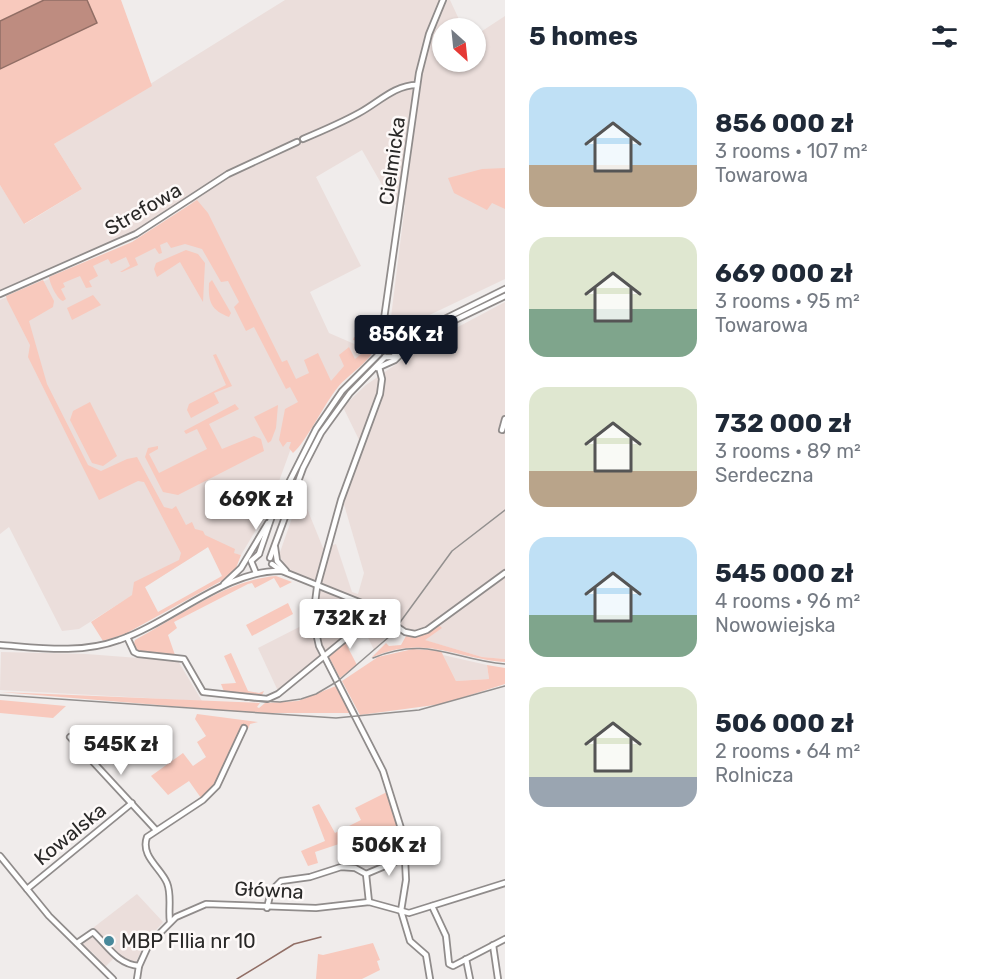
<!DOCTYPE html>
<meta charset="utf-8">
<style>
:root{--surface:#fff;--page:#f2f2f3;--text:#1f2937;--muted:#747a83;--accent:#111827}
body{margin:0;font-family:Rubik,sans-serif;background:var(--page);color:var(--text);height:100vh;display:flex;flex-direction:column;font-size:22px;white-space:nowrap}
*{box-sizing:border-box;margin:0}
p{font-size:20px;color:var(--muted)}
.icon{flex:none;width:33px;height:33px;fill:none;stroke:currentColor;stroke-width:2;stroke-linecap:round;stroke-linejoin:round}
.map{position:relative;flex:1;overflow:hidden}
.side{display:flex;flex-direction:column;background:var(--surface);width:480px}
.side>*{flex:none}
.needle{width:39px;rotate:153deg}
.buttons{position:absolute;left:432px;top:18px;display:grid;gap:12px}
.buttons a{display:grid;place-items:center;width:54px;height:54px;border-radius:50%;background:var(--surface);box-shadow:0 2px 4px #0004;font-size:30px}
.price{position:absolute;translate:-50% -51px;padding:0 14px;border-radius:6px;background:#fff;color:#222;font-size:20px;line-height:39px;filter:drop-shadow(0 2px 3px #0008)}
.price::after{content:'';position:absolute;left:50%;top:36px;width:18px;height:14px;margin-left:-9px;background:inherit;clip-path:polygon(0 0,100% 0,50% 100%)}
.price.selected{background:var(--accent);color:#fff}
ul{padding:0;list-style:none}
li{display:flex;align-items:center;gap:18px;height:150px;padding:0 24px}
li span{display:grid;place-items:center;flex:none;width:168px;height:120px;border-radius:18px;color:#555}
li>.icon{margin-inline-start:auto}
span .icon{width:72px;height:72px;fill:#fffc;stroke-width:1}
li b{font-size:26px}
h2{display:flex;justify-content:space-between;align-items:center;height:72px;padding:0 24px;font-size:26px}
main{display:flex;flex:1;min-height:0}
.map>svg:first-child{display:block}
.built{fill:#ebdedb}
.green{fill:#f8c9bd;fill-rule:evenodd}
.water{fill:#be8c80;stroke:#916e65;stroke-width:1.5}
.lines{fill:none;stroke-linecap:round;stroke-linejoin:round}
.stream{stroke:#916e65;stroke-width:1.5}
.minor-casing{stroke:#908c8b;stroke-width:8}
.minor{stroke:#fff;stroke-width:4.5}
.rail{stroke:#93908f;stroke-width:1.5}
.poi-dot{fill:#48899b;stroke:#fdf9f8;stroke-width:2}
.labels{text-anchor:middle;stroke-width:5;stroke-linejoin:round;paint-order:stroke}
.street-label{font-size:20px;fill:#292827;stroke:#fdf9f8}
.poi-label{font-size:20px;fill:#292827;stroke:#fdf9f8;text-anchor:start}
</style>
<main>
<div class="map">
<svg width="505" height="979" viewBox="0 0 505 979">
<rect width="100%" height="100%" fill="#f0eceb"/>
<g class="built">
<path d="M285,0H450L463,28H442V62H476V35L505,16V279L400,329L390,325L405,205L393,204L362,150L316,177L361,266L310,292L329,333L373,352L345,368L308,417L290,451L270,506L241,555L208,547L79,629L62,631L9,527L0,534V300L152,235L194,203L175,205L137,231L0,290V185L25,224L82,189L54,144Z"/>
<path d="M505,302V659L482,657L424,640L398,624L374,650L362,625L278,691L258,648L315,619L320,583L288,570L279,555L297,504L304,501L323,548L336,544L352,592L358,594L364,573L343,501L363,448L343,407L366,385L424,345Z"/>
<path d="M1,652L86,654L178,661L202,701L0,690Z"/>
<path d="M443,655L487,665L489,679L456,681Z"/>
<path d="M137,894L163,922L145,943L136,962L117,955L105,967L93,953L76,941Z"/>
</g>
<g class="green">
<path d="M0,0H121L152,86L54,144L82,189L24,224L0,185Z"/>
<path d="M505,168V209L492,203L487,210L454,193L448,178L482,169Z"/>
<path d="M197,200L208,213L282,362L287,360L296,379L309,373L304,360L318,353L331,381L344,366L339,355L349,347L355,359L366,350V342L353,340L354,337L372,340L376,346C371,361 349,374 338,387C324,404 307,441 293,453L289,448L291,442H287L283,447L279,440L285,409L298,402L290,387L286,389L254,327L246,331L234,307L239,302L228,281L221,282L202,249L185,244L171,248L167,242L160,245L162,253L159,254L155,248L135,258L138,265L122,272H120L130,266L126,257L111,264L108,259L93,266L98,276L89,281L92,287L86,288L80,276L63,283L65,287L61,289L66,299L63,301C57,299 50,284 49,277L132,242Z"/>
<path d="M186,250L198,254L205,263L203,302L180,262L157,277L154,269L156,263Z"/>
<path d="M43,280L54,301L53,307L29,321L47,384L88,465L101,471L127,459L137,457L164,507L172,509L176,506L186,525L192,522L195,529L203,531L205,535L235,549L234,553L241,555L236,568L223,580L125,634L103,641L91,622L132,595L134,582L179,560L181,553L144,482L138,481L99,500L28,357L30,345L7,300L6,296ZM208,547L222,576L158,612L145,587Z"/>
<path d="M212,280L231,313L229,317C211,310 208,302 209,283Z"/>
<path d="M93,295L101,305L72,320L67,308Z"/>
<path d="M216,354L232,386L214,393L219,403L191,418L187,410L189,404L226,385L213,355Z"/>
<path d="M90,402L117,456L103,466L92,463L70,420L73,411Z"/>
<path d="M235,404L239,409L209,424L222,449L254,436L261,439L264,451L178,495L163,492L145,457L148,448L158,446V449L149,454L159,473L207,449L197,429L186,434L184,431Z"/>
<path d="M278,405L276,428L271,441L268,443L254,417Z"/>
<path d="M276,576L292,582L280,588L274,578L255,588L252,583L248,584L174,622L177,628L168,635L175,655L141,653L133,647L135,640C179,617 226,580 276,576Z"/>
<path d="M288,603L293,614L252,636L246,625Z"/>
<path d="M438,624L442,628L425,640L482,657L505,659V662C453,658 424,634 371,658L386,643L389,646L401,645L406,636L419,637Z"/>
<path d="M345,642L357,665L340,678L329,657Z"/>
<path d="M413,649L441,651L456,681L489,679L487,665L505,668V684L442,704L360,715L342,681L378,657Z"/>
<path d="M231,653L248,691L259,693L264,691L261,697L225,694L221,684L236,683L224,656Z"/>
<path d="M336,686L351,713H256L0,692L260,703L257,707L259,708L265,703L298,701Z"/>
<path d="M0,700L66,706L53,718L0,713Z"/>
<path d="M197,714L258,722L250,724L248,729L243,726L217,782L201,798L189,781L168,795L151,776L183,753L193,766L206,757L197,742L206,736L195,719Z"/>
<path d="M387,792L401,835L344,856L339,844L315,852L318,863L308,866L301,851L325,841L312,807L319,804L335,833L361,820L355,808Z"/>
<path d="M373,943L380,960L377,961L380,970L362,979H316L318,954L323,955Z"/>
</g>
<path class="water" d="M44,0H87L97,23L0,69V21Z"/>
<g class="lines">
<path class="stream" d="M237,979L294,944L321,937"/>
<defs>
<g id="minor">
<path d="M303,139C322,131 341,123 359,113C378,103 394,85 417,85"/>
<path d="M0,294L136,234L228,174L297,142"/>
<path d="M383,329L409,337"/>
<path d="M383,342L382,333L419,73L429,34L443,0"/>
<path d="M396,343L505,289"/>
<path d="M385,357H393L403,345L505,296"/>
<path d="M379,367L382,379L380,394L341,500L317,587L313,619L319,646L383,771L404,838L406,880L401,911L410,941L426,955L430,979"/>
<path d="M377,368L395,360L413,342"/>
<path d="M502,430L505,419"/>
<path d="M275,547L277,561L286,571"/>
<path d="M259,554L272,516L316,429L342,391L379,354L383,342L390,340L396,343"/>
<path d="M270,558L303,468L321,433L350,393L385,357"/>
<path d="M272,564L282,571L364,604L405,632L415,634L427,630L505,573"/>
<path d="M256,573L251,561L259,554"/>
<path d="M224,584L241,568L268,523"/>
<path d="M127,637L134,652L138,654L184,659L203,692L267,699L278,694L361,626"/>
<path d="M0,645C40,648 81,654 119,640C172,622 227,569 282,571"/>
<path d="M70,737L156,830"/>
<path d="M0,856L49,916L113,979"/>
<path d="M366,874L404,858"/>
<path d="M366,874L369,902"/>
<path d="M27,889L132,803"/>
<path d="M432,906L446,936L449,964L453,966L505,939"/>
<path d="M267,908L271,891L281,881L310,877L341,867L355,868L366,874"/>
<path d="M170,922C168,910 172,895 167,883C161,868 140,856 147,837L203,800L217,786L244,728"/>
<path d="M77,943L93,932C108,946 117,964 139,966"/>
<path d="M493,945L498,979"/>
<path d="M466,959L470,979"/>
<path d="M137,979L139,966L149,944L176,917L206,904L316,908L369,902L409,913L505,883"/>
</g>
</defs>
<use href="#minor" class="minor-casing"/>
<use href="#minor" class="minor"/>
<g class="rail">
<path d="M373,658C427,635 453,660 505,664"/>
<path d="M0,695L336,718L419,710L505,686"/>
<path d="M245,700L280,702L301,699L316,694L338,681L390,636L452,551L505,510"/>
</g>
</g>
<circle class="poi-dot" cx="109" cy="941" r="6"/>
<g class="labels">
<g class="street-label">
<text transform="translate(392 161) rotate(-82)" y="7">Cielmicka</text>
<text transform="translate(143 209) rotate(-30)" y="7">Strefowa</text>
<text transform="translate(70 834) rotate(-39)" y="7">Kowalska</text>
<text transform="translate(269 890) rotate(3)" y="7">Główna</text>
</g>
<g class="poi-label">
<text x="121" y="948">MBP FIlia nr 10</text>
</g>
</g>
</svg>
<div class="buttons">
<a><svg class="needle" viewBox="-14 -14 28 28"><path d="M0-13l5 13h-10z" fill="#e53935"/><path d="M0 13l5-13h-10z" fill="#747a83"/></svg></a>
</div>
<b class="price selected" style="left:406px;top:366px">856K zł</b>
<b class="price" style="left:256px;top:531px">669K zł</b>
<b class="price" style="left:350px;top:650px">732K zł</b>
<b class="price" style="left:121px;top:776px">545K zł</b>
<b class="price" style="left:389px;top:877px">506K zł</b>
</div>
<section class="side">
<h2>5 homes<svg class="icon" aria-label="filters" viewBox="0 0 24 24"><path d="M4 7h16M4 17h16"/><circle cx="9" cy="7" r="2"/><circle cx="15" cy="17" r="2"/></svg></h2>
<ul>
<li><span style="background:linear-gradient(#bfe0f5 65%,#b9a48a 0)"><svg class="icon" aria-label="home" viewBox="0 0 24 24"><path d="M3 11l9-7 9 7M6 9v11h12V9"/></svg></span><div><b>856 000 zł</b><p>3 rooms · 107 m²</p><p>Towarowa</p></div></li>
<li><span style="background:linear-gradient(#dfe7d0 60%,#7fa58c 0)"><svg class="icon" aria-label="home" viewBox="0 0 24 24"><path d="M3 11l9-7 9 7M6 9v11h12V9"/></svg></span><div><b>669 000 zł</b><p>3 rooms · 95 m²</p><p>Towarowa</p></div></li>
<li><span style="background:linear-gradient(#dfe7d0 70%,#b9a48a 0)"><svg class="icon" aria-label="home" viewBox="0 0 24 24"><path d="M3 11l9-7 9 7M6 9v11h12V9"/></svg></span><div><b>732 000 zł</b><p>3 rooms · 89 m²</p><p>Serdeczna</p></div></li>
<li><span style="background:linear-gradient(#bfe0f5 65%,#7fa58c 0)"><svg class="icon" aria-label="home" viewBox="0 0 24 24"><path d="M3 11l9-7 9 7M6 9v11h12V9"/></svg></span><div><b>545 000 zł</b><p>4 rooms · 96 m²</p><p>Nowowiejska</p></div></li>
<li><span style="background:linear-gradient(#dfe7d0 75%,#9aa5b1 0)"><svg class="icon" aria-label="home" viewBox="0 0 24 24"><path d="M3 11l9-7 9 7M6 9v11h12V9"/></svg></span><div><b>506 000 zł</b><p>2 rooms · 64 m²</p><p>Rolnicza</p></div></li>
</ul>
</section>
</main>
